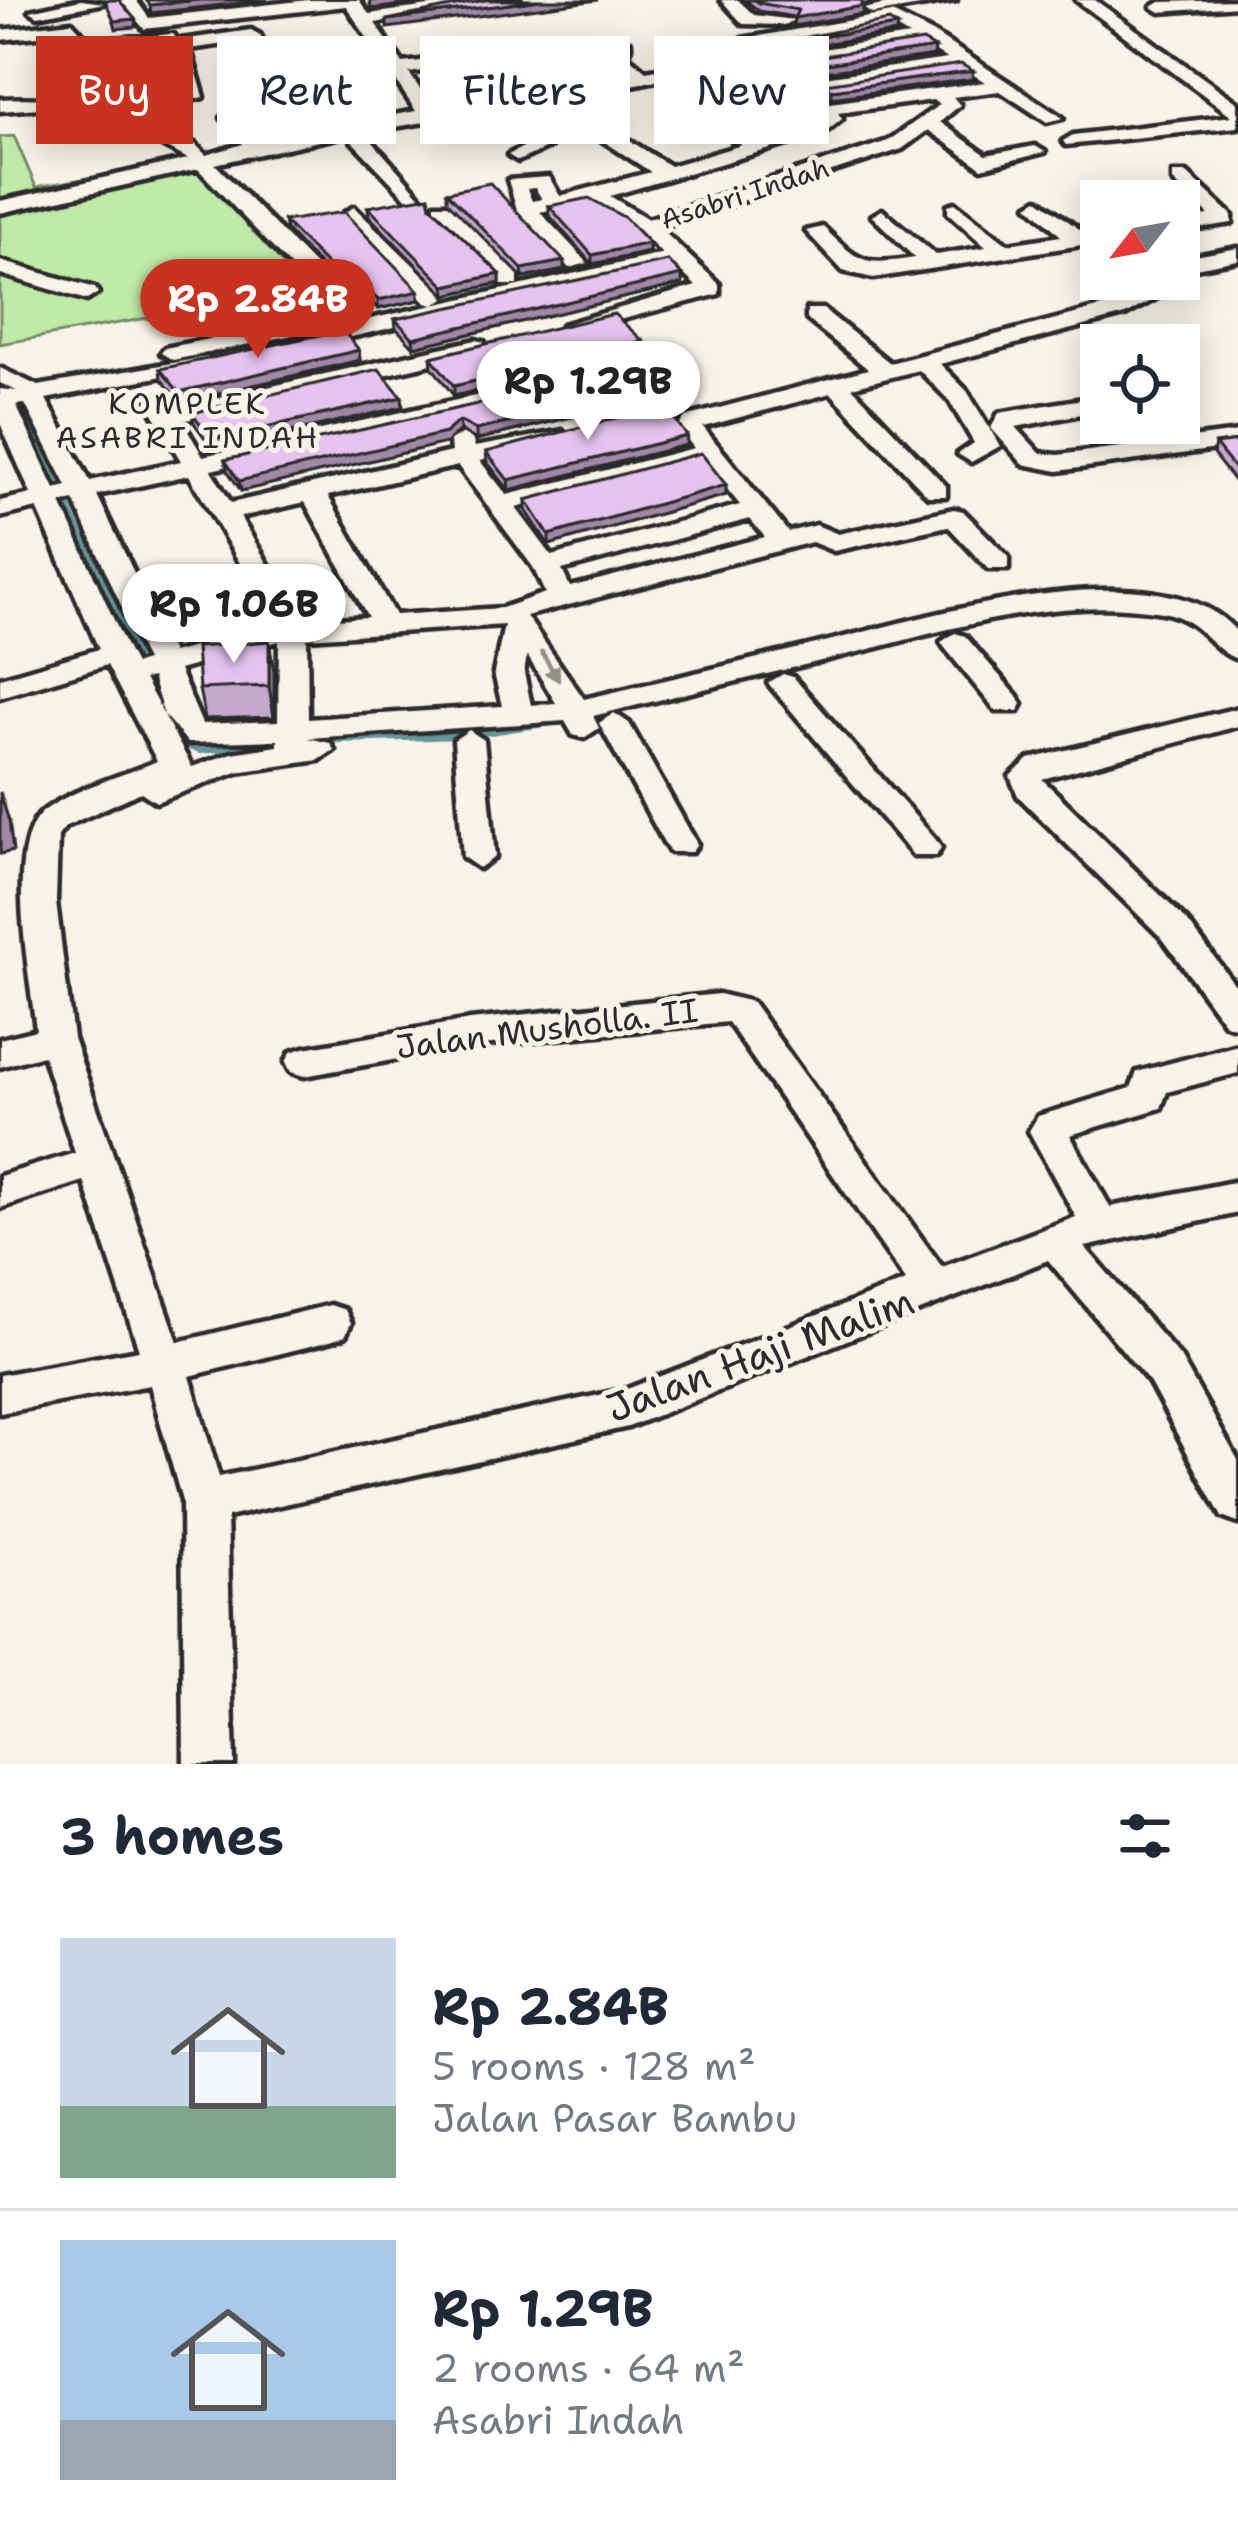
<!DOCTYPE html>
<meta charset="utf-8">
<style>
:root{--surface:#fff;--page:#f2f2f3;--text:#1f2937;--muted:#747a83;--line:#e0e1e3;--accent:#c8321e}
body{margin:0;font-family:"Shantell Sans",sans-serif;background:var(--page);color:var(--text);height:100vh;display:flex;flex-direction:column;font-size:45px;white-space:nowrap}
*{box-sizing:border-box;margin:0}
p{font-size:39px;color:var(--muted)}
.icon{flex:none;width:66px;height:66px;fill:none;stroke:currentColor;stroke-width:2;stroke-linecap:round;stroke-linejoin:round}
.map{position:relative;height:1764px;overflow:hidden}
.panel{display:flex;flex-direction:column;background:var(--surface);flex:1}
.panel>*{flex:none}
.guide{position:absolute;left:36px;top:36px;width:1167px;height:108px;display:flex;gap:24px}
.needle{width:78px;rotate:239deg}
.buttons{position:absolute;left:1080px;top:180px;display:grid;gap:24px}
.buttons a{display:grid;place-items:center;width:120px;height:120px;border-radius:0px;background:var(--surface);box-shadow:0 6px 30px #0003;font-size:60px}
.price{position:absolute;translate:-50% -102px;padding:0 27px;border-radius:42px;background:#fff;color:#222;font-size:39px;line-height:78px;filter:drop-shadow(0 3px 6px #0008)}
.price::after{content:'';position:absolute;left:50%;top:72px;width:36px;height:27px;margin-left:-18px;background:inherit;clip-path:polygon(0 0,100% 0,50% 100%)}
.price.current{background:var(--accent);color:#fff}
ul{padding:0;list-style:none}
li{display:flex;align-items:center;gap:36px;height:300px;padding:0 60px}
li+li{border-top:3px solid var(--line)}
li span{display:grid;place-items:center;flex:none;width:336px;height:240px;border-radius:0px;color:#555}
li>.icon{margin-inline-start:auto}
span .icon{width:144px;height:144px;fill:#fffc;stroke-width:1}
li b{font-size:51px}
h2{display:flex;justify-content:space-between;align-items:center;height:144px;padding:0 60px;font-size:51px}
.pill{padding:0 42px;border-radius:0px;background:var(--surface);box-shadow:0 6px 30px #0003;font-size:42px;line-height:108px}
.pill.current{background:var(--accent);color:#fff}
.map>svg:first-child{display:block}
.green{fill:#bfe9a6;stroke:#758a68;stroke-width:3}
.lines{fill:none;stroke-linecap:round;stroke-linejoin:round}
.stream-far2{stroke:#659599;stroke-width:4.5}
.stream-far1{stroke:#659599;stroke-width:6}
.stream{stroke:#659599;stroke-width:8}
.minor-casing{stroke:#2b2b2b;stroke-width:9}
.minor{fill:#f7f3e8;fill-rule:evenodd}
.wall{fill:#c5a8cd;stroke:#2b2b2b;stroke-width:3}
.shaded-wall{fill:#a088a7;stroke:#2b2b2b;stroke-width:3}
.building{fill:#e5c3ee;stroke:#2b2b2b;stroke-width:3}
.oneway{fill:#918f8a}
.labels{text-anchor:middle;stroke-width:10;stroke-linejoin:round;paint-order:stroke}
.far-street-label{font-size:27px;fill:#2b2b2b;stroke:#f7f3e8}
.far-neighbourhood-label{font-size:30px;letter-spacing:3px;fill:#2b2b2b;stroke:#f7f3e8}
.street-label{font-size:33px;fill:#2b2b2b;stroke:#f7f3e8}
.near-street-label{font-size:39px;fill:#2b2b2b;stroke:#f7f3e8}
</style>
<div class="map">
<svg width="1238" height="1764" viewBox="0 0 1238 1764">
<rect width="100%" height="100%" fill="#f7f3e8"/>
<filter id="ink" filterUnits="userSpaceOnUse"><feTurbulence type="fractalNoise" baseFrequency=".00833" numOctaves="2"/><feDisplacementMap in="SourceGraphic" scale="24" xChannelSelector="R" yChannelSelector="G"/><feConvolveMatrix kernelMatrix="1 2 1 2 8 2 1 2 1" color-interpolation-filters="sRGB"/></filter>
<g filter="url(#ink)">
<path class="green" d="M14,136L36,187L189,161L307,290L0,344V137Z"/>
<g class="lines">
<path class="stream-far2" d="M524,282L650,253"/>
<g class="stream-far1">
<path d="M354,322L537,279"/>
<path d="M78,380L292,335"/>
<path d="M21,406L135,650"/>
<path d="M863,650L993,619"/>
</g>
<g class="stream">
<path d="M134,647L178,742L200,750L287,741"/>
<path d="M704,689L876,647"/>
<path d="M311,740L463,735L565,720"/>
</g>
<defs>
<g id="minor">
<path d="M81,0L104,3L38,16L30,11Z"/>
<path d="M120,0H136L149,18L308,0H359L369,14L474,0H520L375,23L403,63L539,47L548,52L409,73L433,108L629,75L600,49L630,42V50L623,52L646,71L669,67L670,53L719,45V53L686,60L685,74L564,99L670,166L742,145L691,115V107H705L760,140L802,128L753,101V93H767L817,121L823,118L742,47V39L892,13L935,34L1063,118L1047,122L1000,91L953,97L960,105L940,122L986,155L1035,146L1045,152L982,168L928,130L902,149L660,228L719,284V294L573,332L562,325L696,286L673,264L333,341L325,339V329L350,323L173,360L161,353L165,348L335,313L198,169L0,213V201L188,159L102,113L69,116L54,107L0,111V99C50,96 89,105 138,95L137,85L89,84L67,33L0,40V30L72,22L89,41L173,34L176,38L167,43L94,51L102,75H146L155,80V103L123,109L195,144L206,155L243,144L222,118L231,112L261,139L416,111L346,6L144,29ZM889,24L909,36L774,56L762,46ZM923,44L947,59L803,80L785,65ZM961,67L985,82L830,103L814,89ZM933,100L939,105L888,141L648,219L610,196L825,133L842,119L838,113ZM545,103L651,172L560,196L549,177L508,180L518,213L569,268L588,263L540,212L590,202L639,230L662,254L434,305L445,298L442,293L354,207L344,213L347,217L426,303L434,305L361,321L360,311L215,164L346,135L413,205L423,199L364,132L504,109L529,144L508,155L518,161L551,146L522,106ZM535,188L542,199L532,201L527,189Z"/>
<path d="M721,0H738L754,15L794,20L785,25L743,24Z"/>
<path d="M905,0H956L872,14L864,9Z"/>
<path d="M1076,0H1095L1238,103V127L1066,145L1063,141L1073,135L1232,116Z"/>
<path d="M1238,0V6L1160,12L1152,7L1160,2Z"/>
<path d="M251,30L260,35L269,56L255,67L240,63L250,54L245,41L190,49L204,97L188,101L174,41Z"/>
<path d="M1173,173H1187L1232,215V223L1179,231V219L1209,215L1173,181Z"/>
<path d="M1038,199L1083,232L1101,230V242L873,278L843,271L806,231L823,227C860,263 862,266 915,258L872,216L882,210L936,255L986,247L948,213V205L955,203L1008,244L1061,236L1028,205Z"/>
<path d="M435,204H449L518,275V285H502L435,212Z"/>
<path d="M1238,248V260L1179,271V259Z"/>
<path d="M0,261L95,288L98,293L87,300L0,274Z"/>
<path d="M1137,279H1159L1165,293L1125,315L940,364L967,391L1000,446L971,462L958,454L974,443L949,400L919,370L852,387L946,486V496H928L831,393L703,427L788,532L816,525L838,534L954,509L963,511L1008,557V569H988L948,526L834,551L812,542L526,616L584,699C661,681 739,663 816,644C913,621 1163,541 1238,633V659C1212,652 1202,619 1162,612C1062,595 958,627 862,651C772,673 683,694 593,716L599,728L584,738L573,735L565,721L308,738L330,743L334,750L319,760L237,772L156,802L141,792L66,826L58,836L56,902L73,1038L178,1342L330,1305L345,1310L351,1323L345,1336L330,1341L190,1376L219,1477L627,1389L906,1281L728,1022L470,1046L304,1076L291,1072L286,1062L291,1052L304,1048L470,1020L719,994L752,1002L942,1267L1076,1217L1029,1131L1038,1116L1131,1088L1137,1072L1238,1045V1073L1167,1092L1161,1108L1070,1135L1110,1207L1238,1181V1213L1085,1247L1180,1357L1238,1460V1523L1222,1517L1150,1383L1048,1260L628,1427L227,1517L234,1764H184L182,1501L150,1385L0,1413V1375L139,1350L84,1181L0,1208V1176L75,1153L43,1055L0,1067V1039L36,1030C31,982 2,841 45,810C75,788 123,776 157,761L107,665L0,697V678L99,649L37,508L0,517V501L31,494L0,423V389L17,391L0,383V368L38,386L208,357V367L46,399L90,481L181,461L146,401L149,396H167L174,408L476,340L484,342V352L182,421L203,456L629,362L644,365L683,405L637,424H619V414L655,402L629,376L211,470L231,503L451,452L450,441L462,434L471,436L475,447L563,431V441L480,461L507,495L694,448L678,427L685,417L868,369L807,319V309H823L890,363L1109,305L1142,290ZM25,404L67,486L55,489L16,405ZM702,458L740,505L552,556L516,508ZM458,466L533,567L545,593L502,608L395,615L328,496ZM189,475L275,624L172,653L97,495ZM74,500L146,661L135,664L129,653L61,503ZM305,502L368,617L302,621L240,517ZM750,519L765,537L570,587L562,570ZM504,625L494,673L502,706L308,719L307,638ZM279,641L278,721L202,724L179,670ZM527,655L556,703L531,705L524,673ZM152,677L164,715L188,743L278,740V746L232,753L192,767L144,679Z"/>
<path d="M1101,396V410L1016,427L1040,453L1058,455L1238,432V446L1058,471L1023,464L991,428L999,413Z"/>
<path d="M955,633L965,636L1018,697L1022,704L1018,711H996L945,648L941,642Z"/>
<path d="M783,674L793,677L936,840L941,848L936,856H914L773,689L768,683Z"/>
<path d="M1238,708V726L1042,779L1187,921L1238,989V1028L1225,1024L1163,939L1018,796L1010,776L1029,759Z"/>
<path d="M614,713L629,723L697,844L692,852H670L665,844L599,723Z"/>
<path d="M469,730L484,740L495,857L479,868L463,857L454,740Z"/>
</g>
</defs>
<use href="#minor" class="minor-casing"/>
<use href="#minor" class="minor"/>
</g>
<g class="wall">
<path d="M745,0H871V3L863,6V14L793,26L794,17L759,11Z"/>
<path d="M934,56L804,75L796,68V60Z"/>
<path d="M972,79L831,98L824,92L825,84Z"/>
<path d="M447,192L564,261V270L523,278L447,201Z"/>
<path d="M431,206L500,274V283L446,295L369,216L368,207Z"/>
<path d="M549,206L649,243V252L592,264L549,215Z"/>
<path d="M284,221L419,300L378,309L367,297L353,300L286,230Z"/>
<path d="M682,275V284L414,347L396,328L395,319Z"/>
<path d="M359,350L360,360L181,402L161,379L160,369Z"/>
<path d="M643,350L454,396L432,367L431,357Z"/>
<path d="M622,372L645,399L476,440L460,430L446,443L241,491L227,470L225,460Z"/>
<path d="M403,407L213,449L194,423L192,413Z"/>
<path d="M1238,441V486L1213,454L1215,444Z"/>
<path d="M686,445L509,490L487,462L486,452Z"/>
<path d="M726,495L549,545L526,510V500Z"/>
<path d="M274,671V717L205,719L199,689Z"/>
</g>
<g class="shaded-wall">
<path d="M199,0H268L151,13L150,5Z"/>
<path d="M382,0H440L371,9L370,1Z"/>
<path d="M540,0H598L387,28V20Z"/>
<path d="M861,0H871V3L862,6H863V14L793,26L794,18Z"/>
<path d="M135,19L136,27L116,29L114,21Z"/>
<path d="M897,26L896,33L775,51L776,43Z"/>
<path d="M935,48L934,56L804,75L805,67Z"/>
<path d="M973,71L972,79L831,98L832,90Z"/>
<path d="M649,243V252L592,264V255Z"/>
<path d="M564,261V270L523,278L522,269Z"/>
<path d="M500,274V283L446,295L445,286Z"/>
<path d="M682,275V284L414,347L413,338Z"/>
<path d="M366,288L367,297L353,300L352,291Z"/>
<path d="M419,291V300L378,309V300Z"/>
<path d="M643,341V350L454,396V386Z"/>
<path d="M359,350L360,360L181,402L179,392Z"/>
<path d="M645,390V399L476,440V430Z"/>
<path d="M402,397L403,407L213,449L212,439Z"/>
<path d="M459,421L460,430L446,443L241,491L239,481Z"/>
<path d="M687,436L686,445L509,490L508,480Z"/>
<path d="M726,485V495L549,545V535Z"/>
<path d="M269,641L274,671V717L269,686Z"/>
<path d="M0,792L9,821L13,851L0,854Z"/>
</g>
<g class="building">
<path d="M105,0H119L135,19L114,21Z"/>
<path d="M146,0H199L150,5Z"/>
<path d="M485,0H540L387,20Z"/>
<path d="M755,0H861L863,6L794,18L798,10L759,3Z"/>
<path d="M889,21L897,26L776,43Z"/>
<path d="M923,41L935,48L805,67L796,60Z"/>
<path d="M961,64L973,71L832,90L825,84Z"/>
<path d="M490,183L564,261L522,269L447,192Z"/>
<path d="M429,196L431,206L500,274L445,286L368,207Z"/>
<path d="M589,198L625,218L649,243L592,255L549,206Z"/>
<path d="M344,212L419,291L378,300L366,288L352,291L284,221Z"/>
<path d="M668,261L682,275L413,338L395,319Z"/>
<path d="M614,314L643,341L454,386L431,357Z"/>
<path d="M343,330L359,350L179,392L160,369Z"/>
<path d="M379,369L402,397L212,439L192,413Z"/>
<path d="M622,372L645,390L476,430L459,421L445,433L239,481L225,460Z"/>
<path d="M665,405L687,436L508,480L486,452Z"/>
<path d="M1238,441V473L1215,444Z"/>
<path d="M701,453L726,485L549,535L526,500Z"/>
<path d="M269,641V686L199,689L196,647Z"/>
</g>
<defs><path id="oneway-solid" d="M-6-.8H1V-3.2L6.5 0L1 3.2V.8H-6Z" transform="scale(3)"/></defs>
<use class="oneway" href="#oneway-solid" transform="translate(550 666) rotate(59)"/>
</g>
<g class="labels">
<g class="far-street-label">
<text transform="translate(745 194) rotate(-18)" y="9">Asabri Indah</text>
</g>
<g class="far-neighbourhood-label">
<text x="188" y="414">KOMPLEK<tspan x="188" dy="34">ASABRI INDAH</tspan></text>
</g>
<g class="street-label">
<text transform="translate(547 1028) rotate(-7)" y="12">Jalan Musholla. II</text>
</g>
<g class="near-street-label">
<text transform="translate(760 1354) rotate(-20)" y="14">Jalan Haji Malim</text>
</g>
</g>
</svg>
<div class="buttons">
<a><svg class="needle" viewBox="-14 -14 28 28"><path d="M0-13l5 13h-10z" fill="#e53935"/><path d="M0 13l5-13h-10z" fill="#747a83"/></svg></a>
<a><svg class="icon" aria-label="locate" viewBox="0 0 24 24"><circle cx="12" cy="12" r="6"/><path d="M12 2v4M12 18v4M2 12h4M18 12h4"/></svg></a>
</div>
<b class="price current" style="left:258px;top:361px">Rp 2.84B</b>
<b class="price" style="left:588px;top:443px">Rp 1.29B</b>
<b class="price" style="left:234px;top:666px">Rp 1.06B</b>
<div class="guide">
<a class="pill current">Buy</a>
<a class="pill">Rent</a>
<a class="pill">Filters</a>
<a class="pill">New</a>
</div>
</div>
<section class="panel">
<h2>3 homes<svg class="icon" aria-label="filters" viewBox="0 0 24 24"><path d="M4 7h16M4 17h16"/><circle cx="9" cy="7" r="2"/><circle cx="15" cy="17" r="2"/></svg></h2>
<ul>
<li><span style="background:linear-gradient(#c9d6e8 70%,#7fa58c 0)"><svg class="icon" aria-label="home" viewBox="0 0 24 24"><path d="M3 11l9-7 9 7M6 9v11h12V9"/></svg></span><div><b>Rp 2.84B</b><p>5 rooms · 128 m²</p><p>Jalan Pasar Bambu</p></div></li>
<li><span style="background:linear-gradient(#a9c7e8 75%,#9aa5b1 0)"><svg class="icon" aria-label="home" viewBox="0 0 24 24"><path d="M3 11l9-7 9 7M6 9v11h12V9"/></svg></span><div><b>Rp 1.29B</b><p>2 rooms · 64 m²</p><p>Asabri Indah</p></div></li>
</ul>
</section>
